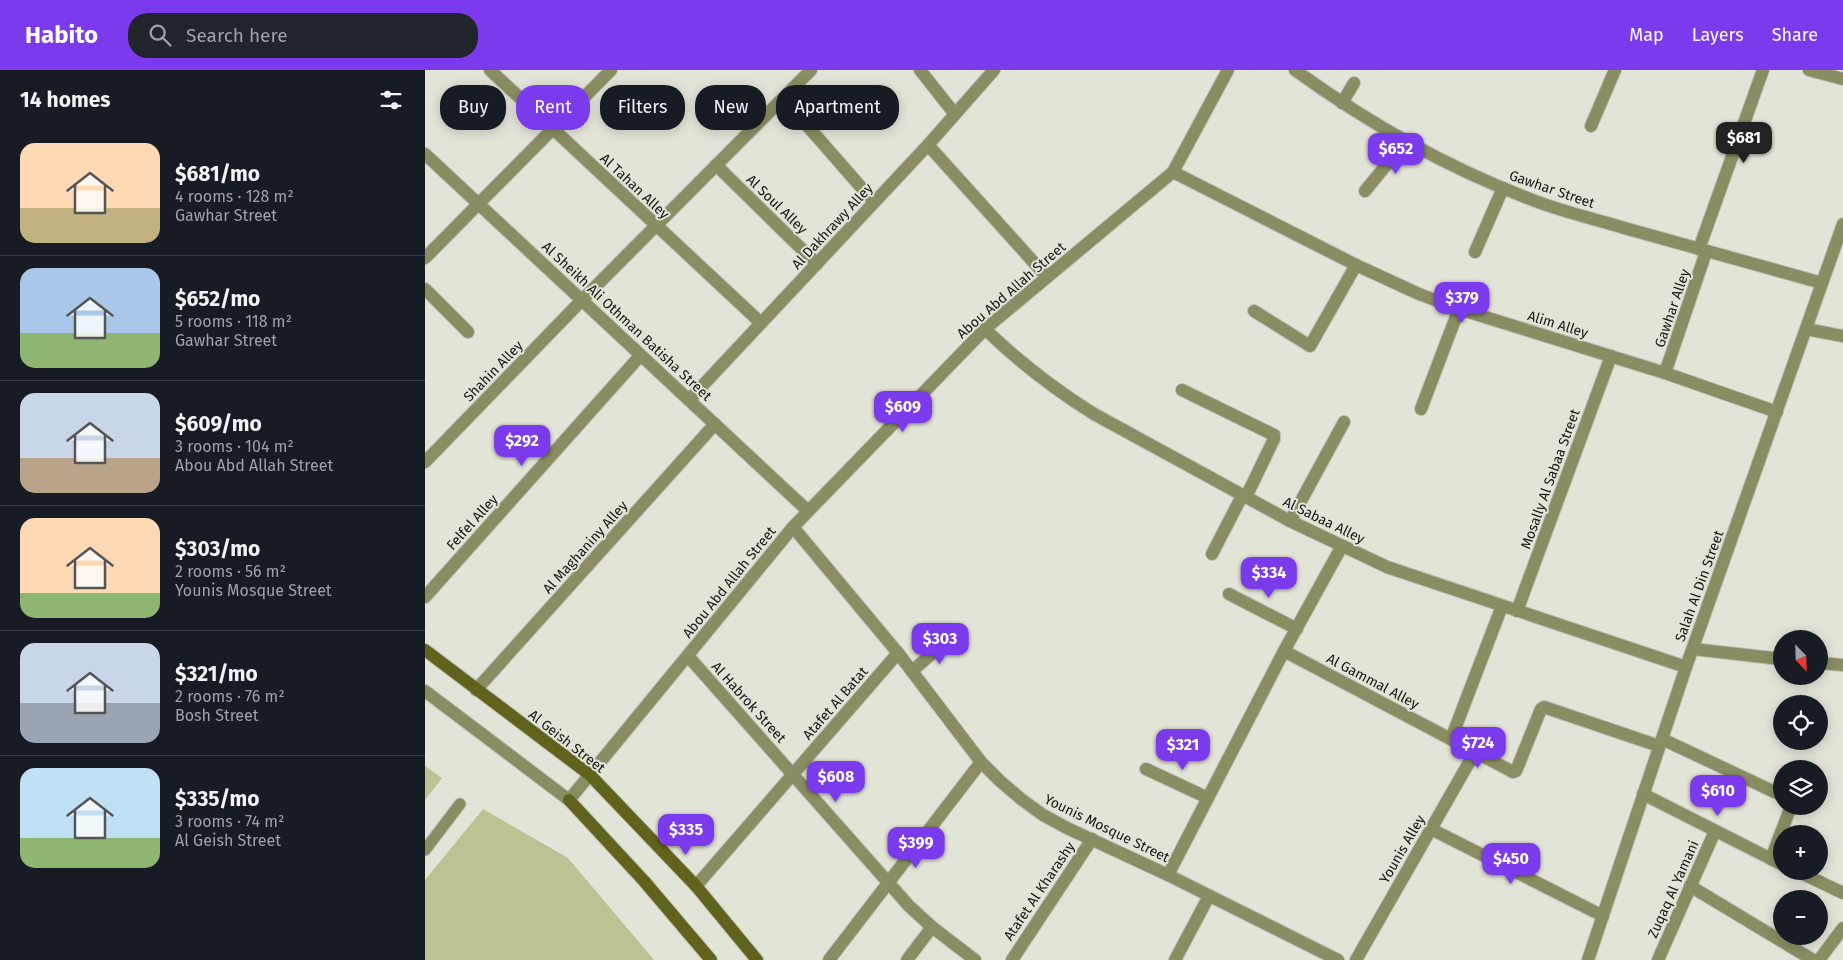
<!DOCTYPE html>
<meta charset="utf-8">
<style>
:root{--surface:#171b24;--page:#20242c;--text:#f1f3f6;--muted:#9ea1a6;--line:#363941;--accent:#7c3aed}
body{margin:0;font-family:"Fira Sans",sans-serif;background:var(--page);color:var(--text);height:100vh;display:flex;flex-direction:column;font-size:19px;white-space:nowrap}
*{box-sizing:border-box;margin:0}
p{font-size:16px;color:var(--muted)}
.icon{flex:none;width:28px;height:28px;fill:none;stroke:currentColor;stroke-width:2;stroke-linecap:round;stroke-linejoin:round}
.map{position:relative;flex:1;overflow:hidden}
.drawer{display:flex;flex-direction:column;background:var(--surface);width:425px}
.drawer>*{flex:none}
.banner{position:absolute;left:15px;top:15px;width:475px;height:45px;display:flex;gap:10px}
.needle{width:32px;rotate:157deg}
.fabs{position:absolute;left:1348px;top:560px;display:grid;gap:10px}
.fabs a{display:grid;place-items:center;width:55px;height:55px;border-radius:50%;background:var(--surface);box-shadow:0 2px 12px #0003;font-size:25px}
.price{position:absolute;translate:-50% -42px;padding:0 11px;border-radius:10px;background:var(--accent);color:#fff;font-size:16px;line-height:32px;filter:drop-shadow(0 1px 2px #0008)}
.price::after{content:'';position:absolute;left:50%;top:30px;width:15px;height:11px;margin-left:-8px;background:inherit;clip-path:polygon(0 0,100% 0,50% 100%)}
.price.current{background:#222;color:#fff}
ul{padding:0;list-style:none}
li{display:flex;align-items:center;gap:15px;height:125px;padding:0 20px}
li+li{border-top:1px solid var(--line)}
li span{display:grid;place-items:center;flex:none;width:140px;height:100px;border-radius:15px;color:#555}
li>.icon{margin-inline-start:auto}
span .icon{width:60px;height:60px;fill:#fffc;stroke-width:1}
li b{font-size:21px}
h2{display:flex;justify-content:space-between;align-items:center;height:60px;padding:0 20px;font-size:21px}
.pill{padding:0 18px;border-radius:20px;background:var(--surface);box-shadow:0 2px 12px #0003;font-size:18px;line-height:45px}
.pill.current{background:var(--accent);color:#fff}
header{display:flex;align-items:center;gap:30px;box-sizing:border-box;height:70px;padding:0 25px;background:var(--accent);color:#fff}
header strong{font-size:24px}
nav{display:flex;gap:28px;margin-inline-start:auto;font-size:18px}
.search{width:350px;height:45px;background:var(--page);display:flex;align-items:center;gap:12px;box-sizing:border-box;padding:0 18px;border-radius:20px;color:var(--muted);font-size:19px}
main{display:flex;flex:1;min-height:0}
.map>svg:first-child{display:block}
.green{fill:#bec293}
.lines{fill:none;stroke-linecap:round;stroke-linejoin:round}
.lane-casing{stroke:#bebfb5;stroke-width:13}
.street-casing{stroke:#bebfb5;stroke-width:14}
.secondary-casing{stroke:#bebfb5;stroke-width:14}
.lane{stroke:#898d61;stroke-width:11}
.street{stroke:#898d61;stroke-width:12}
.secondary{stroke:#5f631b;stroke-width:12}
.labels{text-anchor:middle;stroke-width:4;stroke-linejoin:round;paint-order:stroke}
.street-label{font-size:14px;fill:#161713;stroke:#e3e4d8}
</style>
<header>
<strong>Habito</strong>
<div class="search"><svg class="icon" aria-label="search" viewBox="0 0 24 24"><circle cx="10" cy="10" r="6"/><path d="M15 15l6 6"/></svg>Search here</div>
<nav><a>Map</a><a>Layers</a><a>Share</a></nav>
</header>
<main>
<section class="drawer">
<h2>14 homes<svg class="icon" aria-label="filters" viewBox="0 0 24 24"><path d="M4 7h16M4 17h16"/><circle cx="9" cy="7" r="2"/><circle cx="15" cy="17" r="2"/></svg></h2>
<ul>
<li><span style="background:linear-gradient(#ffd9b3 65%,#c2b280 0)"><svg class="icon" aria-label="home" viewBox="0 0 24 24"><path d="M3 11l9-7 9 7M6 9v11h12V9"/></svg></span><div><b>$681/mo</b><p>4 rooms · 128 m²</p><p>Gawhar Street</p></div></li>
<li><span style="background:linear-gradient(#a9c7e8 65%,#8fb573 0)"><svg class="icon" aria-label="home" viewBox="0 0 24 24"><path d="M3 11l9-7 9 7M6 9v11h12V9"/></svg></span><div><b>$652/mo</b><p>5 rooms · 118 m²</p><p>Gawhar Street</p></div></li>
<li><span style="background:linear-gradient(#c9d6e8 65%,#b9a48a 0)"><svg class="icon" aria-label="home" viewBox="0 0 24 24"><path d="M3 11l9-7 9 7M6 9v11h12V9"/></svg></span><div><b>$609/mo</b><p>3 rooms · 104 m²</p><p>Abou Abd Allah Street</p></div></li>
<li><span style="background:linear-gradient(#ffd9b3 75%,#8fb573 0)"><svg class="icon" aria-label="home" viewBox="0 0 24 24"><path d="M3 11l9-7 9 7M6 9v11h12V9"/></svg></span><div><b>$303/mo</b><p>2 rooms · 56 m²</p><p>Younis Mosque Street</p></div></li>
<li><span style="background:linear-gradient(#c9d6e8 60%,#9aa5b1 0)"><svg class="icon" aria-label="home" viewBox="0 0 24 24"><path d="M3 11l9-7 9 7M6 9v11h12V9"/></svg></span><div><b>$321/mo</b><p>2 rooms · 76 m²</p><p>Bosh Street</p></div></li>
<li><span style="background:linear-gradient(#bfe0f5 70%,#8fb573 0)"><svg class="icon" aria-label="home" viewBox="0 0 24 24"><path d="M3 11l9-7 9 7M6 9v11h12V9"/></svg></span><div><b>$335/mo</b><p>3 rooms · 74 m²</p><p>Al Geish Street</p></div></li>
</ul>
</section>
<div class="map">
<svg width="1418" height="890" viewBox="0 0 1418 890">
<rect width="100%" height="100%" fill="#e3e4d8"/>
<g class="green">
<path d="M0,696L17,708L0,730Z"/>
<path d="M58,739L143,788L229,890H0V810Z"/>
</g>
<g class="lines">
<defs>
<path id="lane" d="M0,780L35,734"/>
<g id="street">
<path d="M65,0L336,253"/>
<path d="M495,0L529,43"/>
<path d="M870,0C943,53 1021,97 1105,129C1137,142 1171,149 1203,159C1268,177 1332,195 1397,213"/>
<path d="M1384,0L1418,9"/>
<path d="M358,28L449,132"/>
<path d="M917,33L929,13"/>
<path d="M1166,56L1190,0"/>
<path d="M503,75L622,207"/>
<path d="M0,84L383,441"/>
<path d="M291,95L392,194"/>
<path d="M748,102L931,195L994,224L1034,239L1240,303L1352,342"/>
<path d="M940,121L980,72"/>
<path d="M1274,179L1338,0"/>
<path d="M1050,182L1078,118"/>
<path d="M0,188L186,0"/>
<path d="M0,219L43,262"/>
<path d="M829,241L885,276L931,195"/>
<path d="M560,259C594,292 629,319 669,344L865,451L962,497L1261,597"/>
<path d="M1381,259L1418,266"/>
<path d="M1240,303L1281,182"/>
<path d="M757,320L849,365V369L821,427"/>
<path d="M264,330L503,75L569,0"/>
<path d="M996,339L1034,239"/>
<path d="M0,392L157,230L386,0"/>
<path d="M865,451L919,352"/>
<path d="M368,457L473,583L556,692L575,711L596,729L618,745L642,758L743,805L913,890"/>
<path d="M787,484L817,426"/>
<path d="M804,524L872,559"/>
<path d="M0,527L215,286"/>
<path d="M1092,541L1186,286"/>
<path d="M1268,579L1356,589"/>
<path d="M859,581L1088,702L1091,701L1116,639L1119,637L1234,676"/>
<path d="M263,586L484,836L507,857L550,890"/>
<path d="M1394,593L1418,595"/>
<path d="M487,601L525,568"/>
<path d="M51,620L290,354"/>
<path d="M0,621L144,730L368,457L560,259L748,102L803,0"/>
<path d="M1026,669L1077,536"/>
<path d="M1237,669L1356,725"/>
<path d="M721,699L783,728"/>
<path d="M1218,724L1356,794"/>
<path d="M1006,759L1178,846"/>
<path d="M1346,789L1366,736"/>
<path d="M1372,801L1418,823"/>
<path d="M743,805L859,581L917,476"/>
<path d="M271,816L473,583"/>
<path d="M1265,816L1388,890"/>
<path d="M404,890L556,692"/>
<path d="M482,890L507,857"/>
<path d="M587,890L667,769"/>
<path d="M750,890L784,826"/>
<path d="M931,890L1050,682"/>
<path d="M1163,890L1261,597L1418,154"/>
<path d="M1233,890L1290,761"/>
<path d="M1394,890L1418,858"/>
</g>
<g id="secondary">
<path d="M0,580L165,705L271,816L332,890"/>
<path d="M144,730L219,811L286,890"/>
</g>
</defs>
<use href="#lane" class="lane-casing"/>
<use href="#street" class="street-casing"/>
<use href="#secondary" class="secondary-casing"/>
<use href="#lane" class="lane"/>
<use href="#street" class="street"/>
<use href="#secondary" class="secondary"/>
</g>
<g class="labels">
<g class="street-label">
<text transform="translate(210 116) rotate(43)" y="5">Al Tahan Alley</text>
<text transform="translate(1127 119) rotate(19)" y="5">Gawhar Street</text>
<text transform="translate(352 134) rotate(44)" y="5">Al Soul Alley</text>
<text transform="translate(407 156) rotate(-47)" y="5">Al Dakhrawy Alley</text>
<text transform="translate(586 220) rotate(-41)" y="5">Abou Abd Allah Street</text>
<text transform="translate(1247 238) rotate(-71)" y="5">Gawhar Alley</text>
<text transform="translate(202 251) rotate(43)" y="5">Al Sheikh Ali Othman Batisha Street</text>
<text transform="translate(1133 254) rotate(17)" y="5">Alim Alley</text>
<text transform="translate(68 301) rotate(-46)" y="5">Shahin Alley</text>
<text transform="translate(1125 409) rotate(-70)" y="5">Mosally Al Sabaa Street</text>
<text transform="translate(899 450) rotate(26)" y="5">Al Sabaa Alley</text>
<text transform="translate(47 452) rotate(-48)" y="5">Felfel Alley</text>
<text transform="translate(160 477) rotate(-48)" y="5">Al Maghaniny Alley</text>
<text transform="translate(304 512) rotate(-51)" y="5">Abou Abd Allah Street</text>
<text transform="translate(1274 516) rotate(-70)" y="5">Salah Al Din Street</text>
<text transform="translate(948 611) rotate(28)" y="5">Al Gammal Alley</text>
<text transform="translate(324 632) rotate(48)" y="5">Al Habrok Street</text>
<text transform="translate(410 633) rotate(-49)" y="5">Atafet Al Batat</text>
<text transform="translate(142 671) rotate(38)" y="5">Al Geish Street</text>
<text transform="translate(682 758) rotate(26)" y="5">Younis Mosque Street</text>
<text transform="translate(977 779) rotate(-60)" y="5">Younis Alley</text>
<text transform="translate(1248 819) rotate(-66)" y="5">Zuqaq Al Yamani</text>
<text transform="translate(614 821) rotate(-56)" y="5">Atafet Al Kharashy</text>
</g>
</g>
</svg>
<div class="fabs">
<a><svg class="needle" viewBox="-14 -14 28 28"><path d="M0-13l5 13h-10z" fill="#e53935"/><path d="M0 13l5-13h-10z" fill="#9ea1a6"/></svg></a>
<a><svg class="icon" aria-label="locate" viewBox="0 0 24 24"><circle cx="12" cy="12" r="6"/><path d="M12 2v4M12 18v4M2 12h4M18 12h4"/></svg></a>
<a><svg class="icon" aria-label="layers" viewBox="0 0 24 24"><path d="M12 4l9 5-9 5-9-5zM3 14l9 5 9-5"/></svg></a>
<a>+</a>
<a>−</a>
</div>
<b class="price current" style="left:1319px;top:94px">$681</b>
<b class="price" style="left:971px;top:105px">$652</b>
<b class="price" style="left:1037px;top:254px">$379</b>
<b class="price" style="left:478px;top:363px">$609</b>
<b class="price" style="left:97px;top:397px">$292</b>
<b class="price" style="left:844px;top:529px">$334</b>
<b class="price" style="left:515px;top:595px">$303</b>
<b class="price" style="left:1053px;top:699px">$724</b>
<b class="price" style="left:758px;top:701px">$321</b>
<b class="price" style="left:411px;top:733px">$608</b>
<b class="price" style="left:1293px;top:747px">$610</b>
<b class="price" style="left:261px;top:786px">$335</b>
<b class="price" style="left:491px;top:799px">$399</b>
<b class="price" style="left:1086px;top:815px">$450</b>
<div class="banner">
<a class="pill">Buy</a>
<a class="pill current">Rent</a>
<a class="pill">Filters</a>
<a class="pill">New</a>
<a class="pill">Apartment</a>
</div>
</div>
</main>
